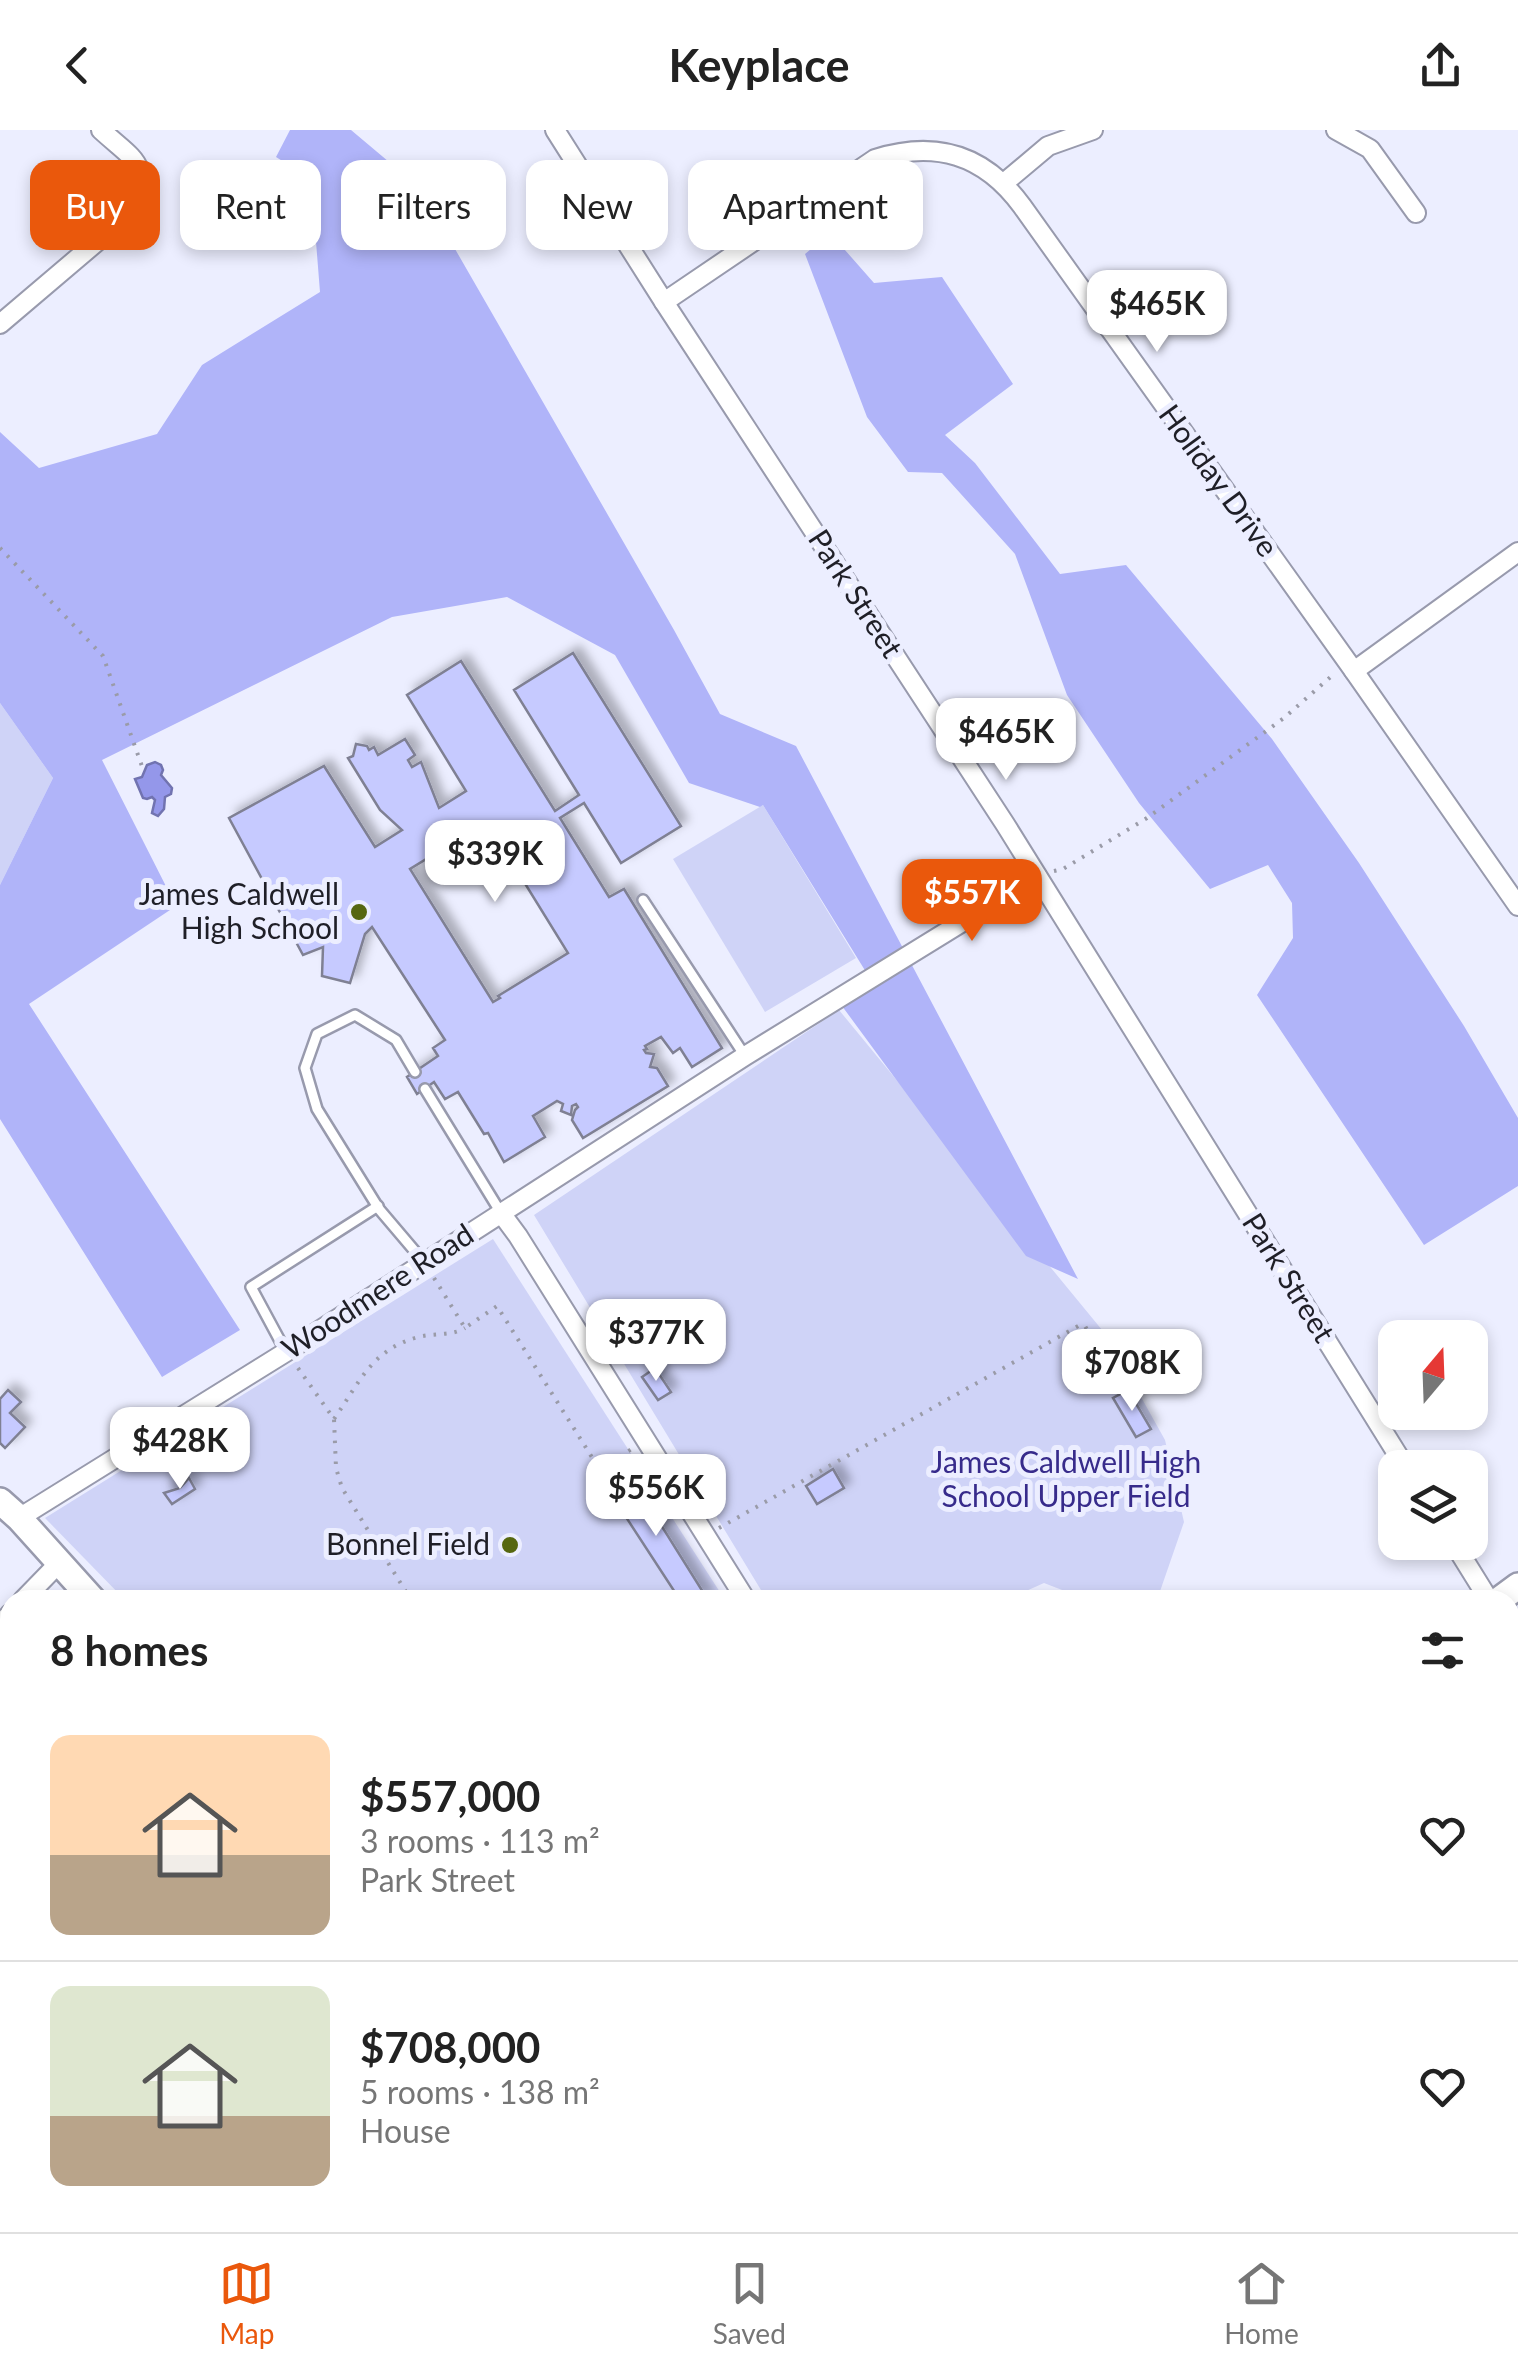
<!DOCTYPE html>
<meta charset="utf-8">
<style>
:root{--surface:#fff;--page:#f6f6f6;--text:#222;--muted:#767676;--line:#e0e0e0;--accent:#ea580c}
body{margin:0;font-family:Lato,sans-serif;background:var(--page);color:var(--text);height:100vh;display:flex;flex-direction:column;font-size:38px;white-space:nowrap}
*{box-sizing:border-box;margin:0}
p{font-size:32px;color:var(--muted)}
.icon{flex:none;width:55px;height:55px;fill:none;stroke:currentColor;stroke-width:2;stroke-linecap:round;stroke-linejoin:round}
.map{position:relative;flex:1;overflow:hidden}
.drawer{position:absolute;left:0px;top:1460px;width:1520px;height:642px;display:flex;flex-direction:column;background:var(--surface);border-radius:30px 30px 0 0;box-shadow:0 5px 15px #0003}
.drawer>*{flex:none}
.top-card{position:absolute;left:30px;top:30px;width:1000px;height:90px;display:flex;gap:20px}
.needle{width:65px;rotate:19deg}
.buttons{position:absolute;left:1378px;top:1190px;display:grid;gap:20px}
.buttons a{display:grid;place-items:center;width:110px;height:110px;border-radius:20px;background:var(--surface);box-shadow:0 5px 15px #0003;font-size:50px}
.price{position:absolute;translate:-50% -85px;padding:0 22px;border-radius:20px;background:#fff;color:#222;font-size:32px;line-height:65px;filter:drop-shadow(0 2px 5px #0008)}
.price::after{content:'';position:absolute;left:50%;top:60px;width:30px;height:22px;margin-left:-15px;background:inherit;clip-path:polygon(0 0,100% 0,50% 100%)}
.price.selected{background:var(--accent);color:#fff}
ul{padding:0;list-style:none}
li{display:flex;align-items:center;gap:30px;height:250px;padding:0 50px}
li+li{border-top:2px solid var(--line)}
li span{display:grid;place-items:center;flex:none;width:280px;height:200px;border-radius:20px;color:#555}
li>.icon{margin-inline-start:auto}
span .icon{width:120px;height:120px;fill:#fffc;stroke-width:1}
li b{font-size:42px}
h2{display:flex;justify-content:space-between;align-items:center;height:120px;padding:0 50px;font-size:42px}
.tag{padding:0 35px;border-radius:20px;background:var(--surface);box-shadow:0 5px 15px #0003;font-size:35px;line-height:90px}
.tag.selected{background:var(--accent);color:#fff}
header{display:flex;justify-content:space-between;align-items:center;height:130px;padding:0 50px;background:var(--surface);font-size:45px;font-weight:700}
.dock{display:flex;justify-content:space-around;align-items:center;height:140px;border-top:2px solid var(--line);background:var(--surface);font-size:28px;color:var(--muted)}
.dock a{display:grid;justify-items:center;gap:5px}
.dock .selected{color:var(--accent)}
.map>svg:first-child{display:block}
.green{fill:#cfd3f7}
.forest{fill:#b0b4f9}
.water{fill:#9497ea;stroke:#7173b0;stroke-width:2.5}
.building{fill:#c6caff;stroke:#7f8093;stroke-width:2.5;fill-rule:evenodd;filter:url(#shadow)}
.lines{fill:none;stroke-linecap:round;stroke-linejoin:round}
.lane-casing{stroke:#989aad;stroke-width:14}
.street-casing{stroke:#989aad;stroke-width:22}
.secondary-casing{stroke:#989aad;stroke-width:30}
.path{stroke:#9a9ba8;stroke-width:4;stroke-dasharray:2.5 8;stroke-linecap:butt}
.lane{stroke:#fff;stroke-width:9}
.street{stroke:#fff;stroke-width:18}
.secondary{stroke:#fff;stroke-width:25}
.poi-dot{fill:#566710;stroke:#eceeff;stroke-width:4}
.labels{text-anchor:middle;stroke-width:10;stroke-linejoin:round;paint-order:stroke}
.street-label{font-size:30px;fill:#1f1f27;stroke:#eceeff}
.poi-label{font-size:30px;fill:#1f1f27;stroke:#eceeff;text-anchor:end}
.park-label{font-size:30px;fill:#372b8b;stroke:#eceeff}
</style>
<header><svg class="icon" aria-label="back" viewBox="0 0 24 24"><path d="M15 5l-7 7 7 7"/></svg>Keyplace<svg class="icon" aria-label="share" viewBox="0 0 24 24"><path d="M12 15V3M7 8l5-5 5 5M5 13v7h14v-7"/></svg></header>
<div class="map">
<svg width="1518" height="2102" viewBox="0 0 1518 2102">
<defs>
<filter id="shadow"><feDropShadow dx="7" dy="-7" stdDeviation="5" flood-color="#0004"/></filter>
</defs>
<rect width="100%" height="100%" fill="#eceeff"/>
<g class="green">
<path d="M0,573L53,648L0,755Z"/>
<path d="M763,675L856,828L765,882L673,729Z"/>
<path d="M839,880L1107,1206L1165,1310L1184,1392L1157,1470H1088L1044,1453L1006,1470H767L534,1085Z"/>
<path d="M493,1109L725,1470H125L45,1388Z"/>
</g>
<g class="forest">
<path d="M290,0H351L420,58L674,500L720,584L796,616L1078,1149L1026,1126L842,876L874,855L763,675L760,677L689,653L615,525L507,467L392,487L102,630L176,776L29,874L240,1200L162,1247L0,989V755L53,648L0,573V302L39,338L157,304L202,235L320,162L311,49L276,27Z"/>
<path d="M830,103L874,153L942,147L1013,254L945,305L975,333L1060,444L1126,435L1272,609L1359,733L1464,896L1518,988V1056L1424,1115L1257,865L1293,808L1292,773L1268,735L1210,759L1139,673L1067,565L1015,424L942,343L908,342L867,287L805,124Z"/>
</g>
<path class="water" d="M155,632L161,635L163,640L161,645L172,658L171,664L165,667L164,679L158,686L152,683L155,670L152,667L147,669L143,668L135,649L142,647L147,635Z"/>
<g class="building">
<path d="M573,523L681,696L621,733L584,673L560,688L609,767L624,759L722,918L692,937L680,918L673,923L661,907L645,916L647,919L644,920L646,923L654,924L650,937L657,938L668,956L583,1008L572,990L575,980L578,977L576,974L572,976L571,985L561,981L563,974L557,971L533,986L545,1007L504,1032L488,1003L484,1004L458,962L445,969L434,952L417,964L407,947L438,926L433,918L445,910L372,797L365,804L350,853L322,846L323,817L303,825L229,688L324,636L375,717L402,700L380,680L348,628L353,626L356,614L367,616L369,620L374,617L378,625L405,609L415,625L408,630L412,637L421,632L439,678L466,661L407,565L461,531L555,681L579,665L514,560ZM487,692L568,823L498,866L500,868L493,872L410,739Z"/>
<path d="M655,1238L671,1262L658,1270L642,1247Z"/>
<path d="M8,1260L21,1272L10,1283L25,1297L5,1318L0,1313V1269Z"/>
<path d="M1128,1260L1151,1299L1136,1307L1113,1268Z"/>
<path d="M833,1339L844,1358L817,1374L806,1356Z"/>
<path d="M629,1344L708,1470H680L607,1358Z"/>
<path d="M189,1348L195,1359L172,1374L164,1363L180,1358Z"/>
</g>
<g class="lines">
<defs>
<g id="lane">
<path d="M643,770L745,926"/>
<path d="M415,942L396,910L355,885L317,904L305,938L317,979L379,1079L424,1132"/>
<path d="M425,959L501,1083"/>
<path d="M286,1222L251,1157L378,1076"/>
<path d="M1510,1858L1518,1871"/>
<path d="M1510,1880L1518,1873"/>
</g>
<g id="street">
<path d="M555,0L664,172L1005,694L1406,1338"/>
<path d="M1336,0L1370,19L1416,83"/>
<path d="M1004,53L1048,16L1093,0"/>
<path d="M664,172L875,29C935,10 984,24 1022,76L1354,541L1518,776"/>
<path d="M0,194L133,81C150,32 136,32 101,0"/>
<path d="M1354,541L1518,422"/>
<path d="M501,1083L518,1106L746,1470"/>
<path d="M19,1388L286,1222L745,926L1037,746"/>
<path d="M1453,1412L1489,1470"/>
<path d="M23,1470L59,1433"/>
<path d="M0,1495L10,1484"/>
<path d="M1510,1502L1518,1515"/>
<path d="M1510,1768L1518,1761"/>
<path d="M0,1817L10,1819"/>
<path d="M0,2075L10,2073"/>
<path d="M355,2102L361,2092"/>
</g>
<g id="secondary">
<path d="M0,1371L19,1388L93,1470"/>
<path d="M1499,1470L1518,1456"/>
<path d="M915,2092L935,2102"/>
<path d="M716,2102L723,2092"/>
</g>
</defs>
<use href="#lane" class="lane-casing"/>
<use href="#street" class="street-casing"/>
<use href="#secondary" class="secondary-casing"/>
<g class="path">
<path d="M0,418L103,526L144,642"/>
<path d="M1054,741L1063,739L1147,688L1284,588L1335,543"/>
<path d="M434,1148L465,1198L497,1176L600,1340L633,1318"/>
<path d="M298,1238L334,1289L336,1338L342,1358L411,1470"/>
<path d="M334,1289C360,1252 371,1220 418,1207C434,1203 452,1206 465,1198"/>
<path d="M719,1398L1080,1195L1085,1196L1120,1257"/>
</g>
<use href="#lane" class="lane"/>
<use href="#street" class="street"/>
<use href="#secondary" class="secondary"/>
</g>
<g class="poi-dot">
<circle cx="359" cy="782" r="10"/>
<circle cx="510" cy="1415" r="10"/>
</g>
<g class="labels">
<g class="street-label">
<text transform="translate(1218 351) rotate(54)" y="10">Holiday Drive</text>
<text transform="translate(855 464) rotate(57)" y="10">Park Street</text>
<text transform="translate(1288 1148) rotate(58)" y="10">Park Street</text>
<text transform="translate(378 1162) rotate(-33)" y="10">Woodmere Road</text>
</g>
<g class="poi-label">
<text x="339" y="775">James Caldwell<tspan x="339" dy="34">High School</tspan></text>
<text x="490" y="1425">Bonnel Field</text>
</g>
<g class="park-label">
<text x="1066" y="1343">James Caldwell High<tspan x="1066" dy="34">School Upper Field</tspan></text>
</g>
</g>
</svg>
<div class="buttons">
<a><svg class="needle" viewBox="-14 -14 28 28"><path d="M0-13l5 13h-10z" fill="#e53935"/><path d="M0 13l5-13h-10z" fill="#767676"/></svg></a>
<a><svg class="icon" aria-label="layers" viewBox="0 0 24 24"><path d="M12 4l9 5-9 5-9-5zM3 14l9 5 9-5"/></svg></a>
</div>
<b class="price" style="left:1157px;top:225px">$465K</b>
<b class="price" style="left:1006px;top:653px">$465K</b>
<b class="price" style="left:495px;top:775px">$339K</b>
<b class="price selected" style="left:972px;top:814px">$557K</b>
<b class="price" style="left:656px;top:1254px">$377K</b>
<b class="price" style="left:1132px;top:1284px">$708K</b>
<b class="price" style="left:180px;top:1362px">$428K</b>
<b class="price" style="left:656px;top:1409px">$556K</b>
<div class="top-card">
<a class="tag selected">Buy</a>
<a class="tag">Rent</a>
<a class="tag">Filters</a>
<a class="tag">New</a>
<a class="tag">Apartment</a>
</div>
<section class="drawer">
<h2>8 homes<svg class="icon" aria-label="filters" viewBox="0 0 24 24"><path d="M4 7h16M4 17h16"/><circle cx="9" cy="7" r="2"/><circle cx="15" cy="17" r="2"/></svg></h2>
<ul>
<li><span style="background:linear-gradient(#ffd9b3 60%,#b9a48a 0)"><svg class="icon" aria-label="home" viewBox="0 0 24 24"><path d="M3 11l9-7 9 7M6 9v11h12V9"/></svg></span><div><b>$557,000</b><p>3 rooms · 113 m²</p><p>Park Street</p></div><svg class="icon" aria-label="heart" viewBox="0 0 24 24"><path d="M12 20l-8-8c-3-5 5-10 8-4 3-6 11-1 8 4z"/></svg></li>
<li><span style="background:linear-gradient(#dfe7d0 65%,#b9a48a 0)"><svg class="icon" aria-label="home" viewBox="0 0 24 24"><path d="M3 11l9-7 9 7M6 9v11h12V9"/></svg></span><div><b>$708,000</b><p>5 rooms · 138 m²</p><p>House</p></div><svg class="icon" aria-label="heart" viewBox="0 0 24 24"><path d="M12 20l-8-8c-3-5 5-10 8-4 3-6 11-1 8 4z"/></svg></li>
</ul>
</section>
</div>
<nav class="dock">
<a class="selected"><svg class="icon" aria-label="map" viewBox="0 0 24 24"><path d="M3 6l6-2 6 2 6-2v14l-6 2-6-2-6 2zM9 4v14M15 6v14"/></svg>Map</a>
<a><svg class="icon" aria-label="saved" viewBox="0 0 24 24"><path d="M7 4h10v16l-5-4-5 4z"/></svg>Saved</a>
<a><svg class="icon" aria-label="home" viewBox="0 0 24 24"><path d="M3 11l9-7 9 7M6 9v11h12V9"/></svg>Home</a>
</nav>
